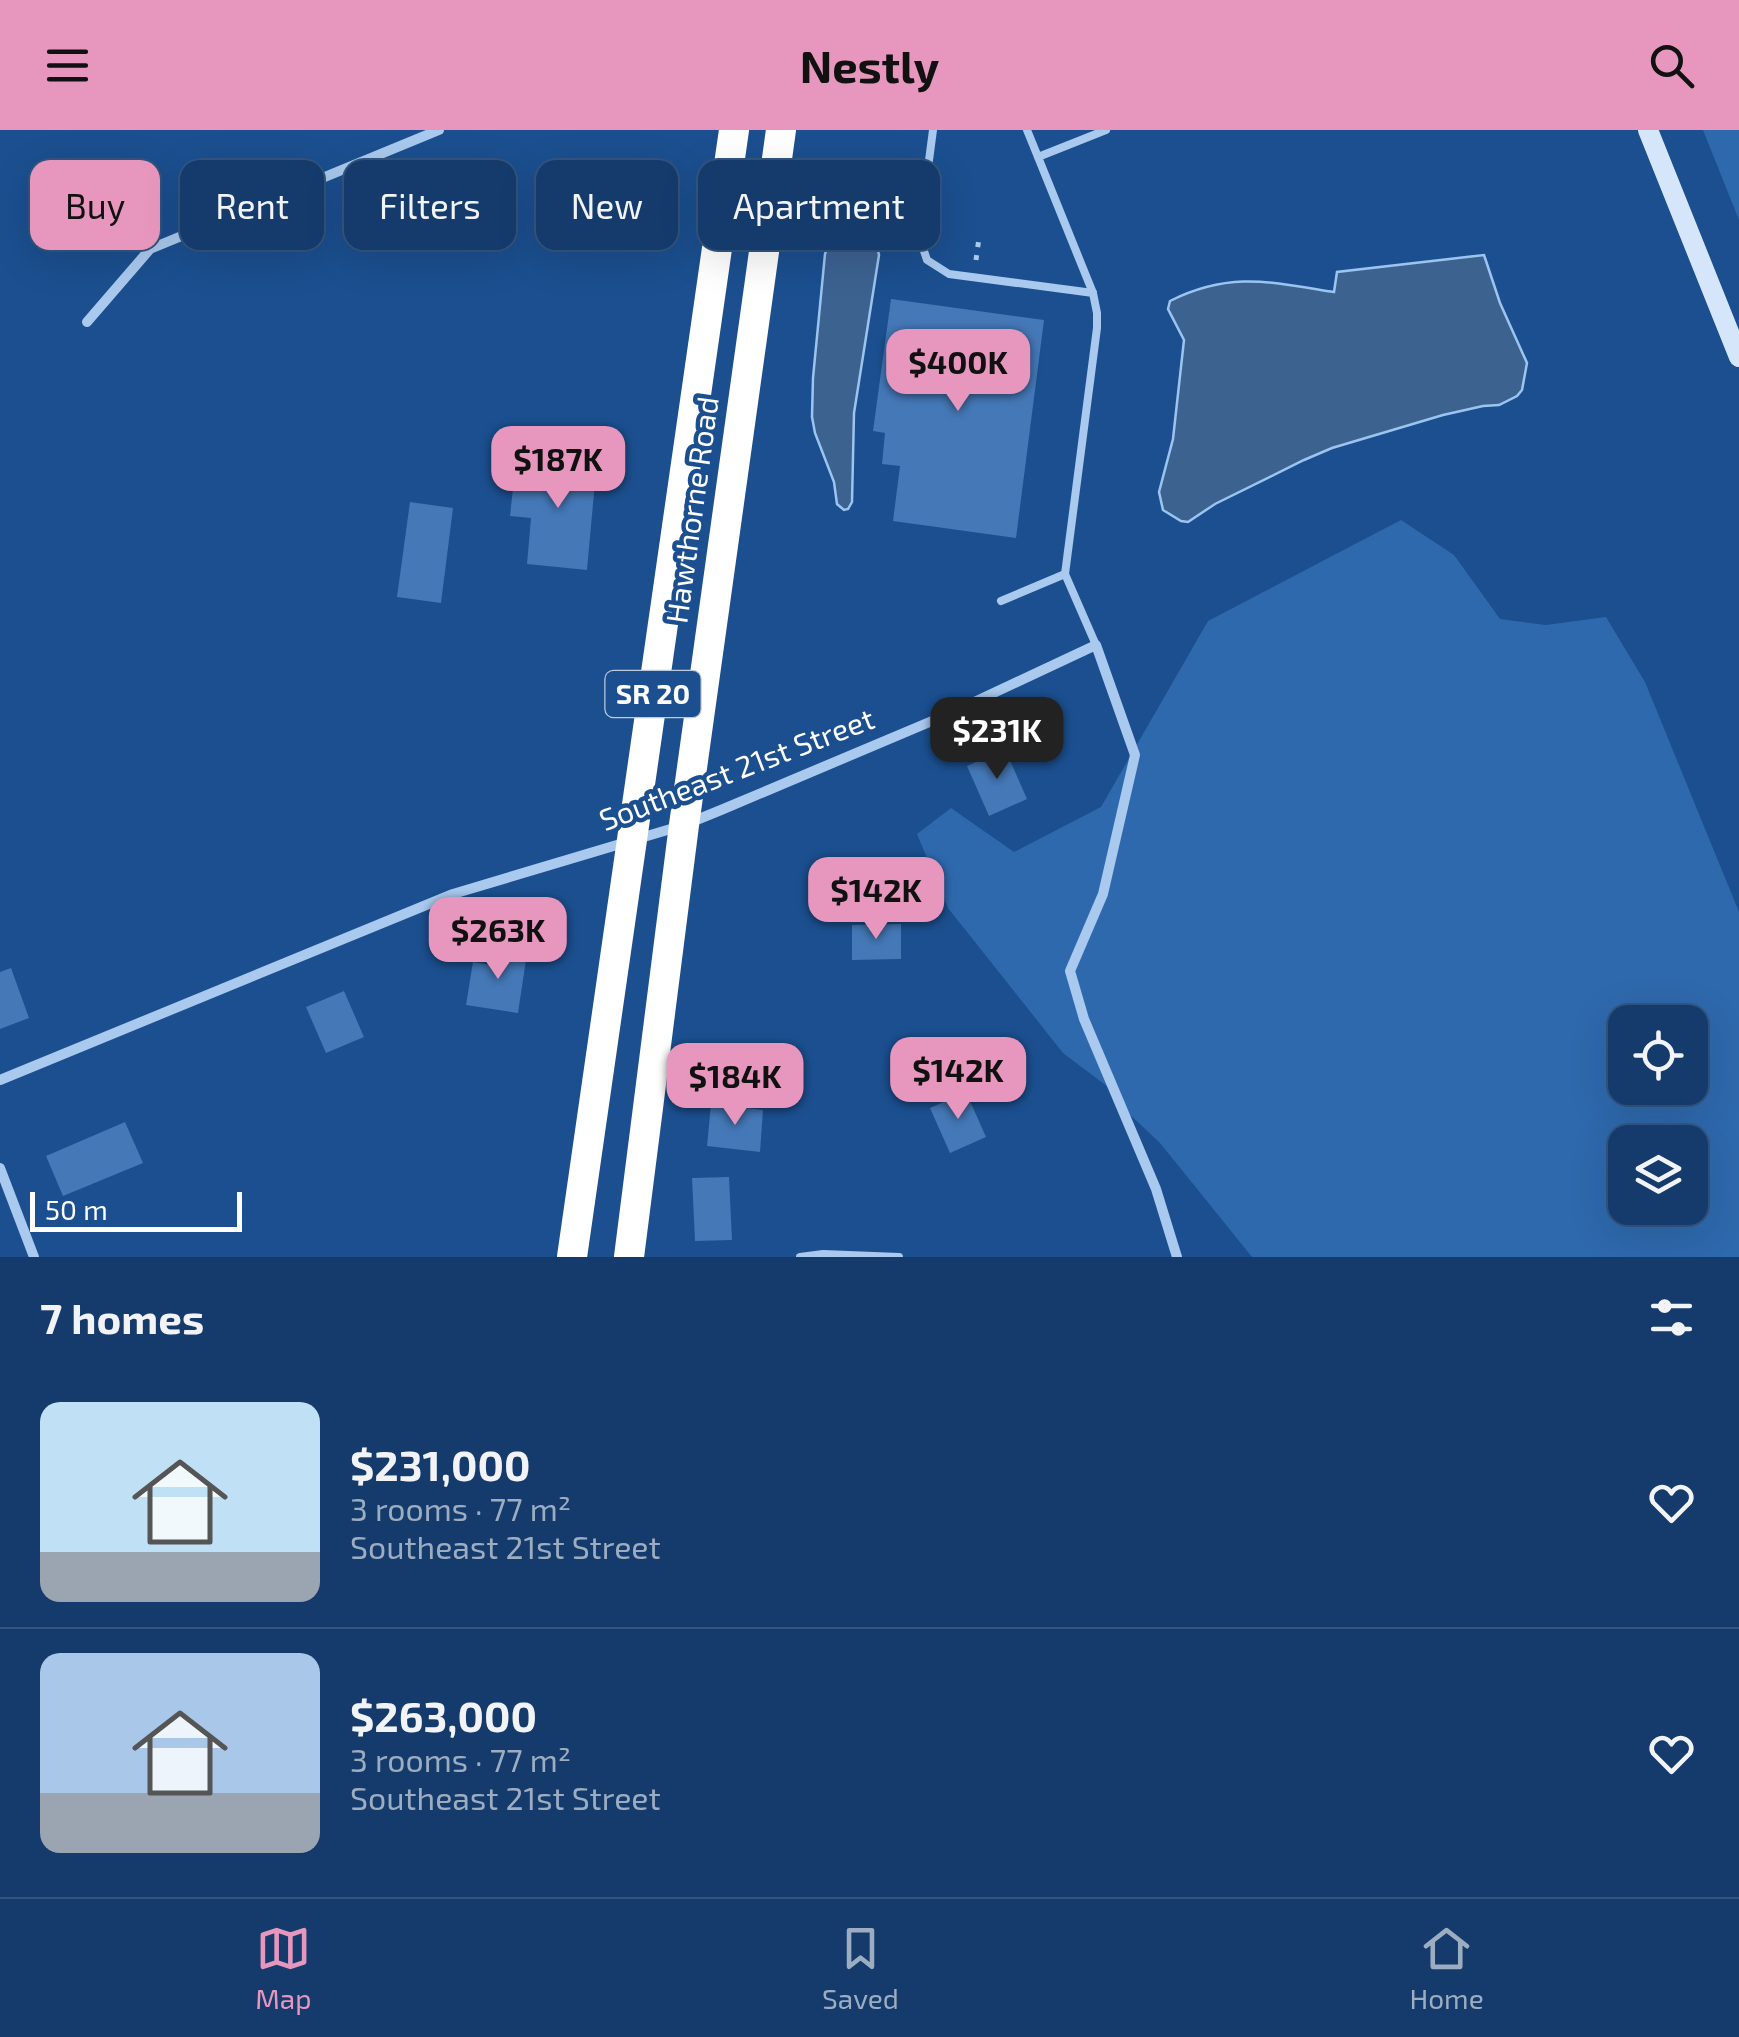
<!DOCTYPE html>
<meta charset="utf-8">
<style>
:root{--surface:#143b6b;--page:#214673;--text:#f1f3f6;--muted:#9dadc1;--line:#33557e;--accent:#e797bd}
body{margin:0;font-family:"Exo 2",sans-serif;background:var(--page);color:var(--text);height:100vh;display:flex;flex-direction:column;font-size:38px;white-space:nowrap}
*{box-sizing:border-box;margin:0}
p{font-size:32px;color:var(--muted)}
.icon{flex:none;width:55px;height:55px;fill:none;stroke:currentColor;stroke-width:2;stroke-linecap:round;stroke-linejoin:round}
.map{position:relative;height:1127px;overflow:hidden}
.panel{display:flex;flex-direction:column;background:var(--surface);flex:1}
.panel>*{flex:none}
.top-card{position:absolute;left:30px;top:30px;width:1000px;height:90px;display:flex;gap:20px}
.controls{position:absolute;left:1608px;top:875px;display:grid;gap:20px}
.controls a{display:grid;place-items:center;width:100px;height:100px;border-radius:20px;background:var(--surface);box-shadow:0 10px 40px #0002,0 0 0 2px var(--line);font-size:50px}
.scale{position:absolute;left:30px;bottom:25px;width:212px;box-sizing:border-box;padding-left:10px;border:5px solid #fff;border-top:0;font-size:28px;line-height:35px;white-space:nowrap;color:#fff;-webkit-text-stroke:8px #1b4f8f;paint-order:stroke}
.price{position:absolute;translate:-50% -85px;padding:0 22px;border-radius:20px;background:var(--accent);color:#111;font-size:32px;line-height:65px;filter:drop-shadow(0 2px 5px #0008)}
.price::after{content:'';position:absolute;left:50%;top:60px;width:30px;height:22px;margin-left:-15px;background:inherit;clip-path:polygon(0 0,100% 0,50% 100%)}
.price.selected{background:#222;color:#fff}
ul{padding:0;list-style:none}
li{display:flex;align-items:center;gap:30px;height:250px;padding:0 40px}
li+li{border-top:2px solid var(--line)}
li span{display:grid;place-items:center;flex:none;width:280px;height:200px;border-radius:20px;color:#555}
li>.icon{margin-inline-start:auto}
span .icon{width:120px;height:120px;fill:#fffc;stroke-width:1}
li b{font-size:42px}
h2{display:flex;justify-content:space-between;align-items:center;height:120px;padding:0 40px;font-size:42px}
.pill{padding:0 35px;border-radius:20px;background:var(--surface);box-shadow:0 10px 40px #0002,0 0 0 2px var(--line);font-size:35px;line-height:90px}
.pill.selected{background:var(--accent);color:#111}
header{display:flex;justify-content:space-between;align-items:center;height:130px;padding:0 40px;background:var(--accent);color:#111;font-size:45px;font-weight:700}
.dock{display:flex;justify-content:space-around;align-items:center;height:140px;border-top:2px solid var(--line);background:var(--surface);font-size:28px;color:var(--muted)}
.dock a{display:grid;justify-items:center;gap:5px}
.dock .selected{color:var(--accent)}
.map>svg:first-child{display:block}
.green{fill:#2e69ad;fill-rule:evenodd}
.water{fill:#3c6290;stroke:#9cc4f0;stroke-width:2.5}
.building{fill:#4478b7}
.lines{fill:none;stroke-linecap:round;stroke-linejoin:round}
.path{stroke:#a9c9ee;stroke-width:5;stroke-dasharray:5 8;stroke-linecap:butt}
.lane{stroke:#a9c9ee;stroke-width:8}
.street{stroke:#a9c9ee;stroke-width:10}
.secondary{stroke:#d6e6fa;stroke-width:20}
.highway{stroke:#fff;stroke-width:30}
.labels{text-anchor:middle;stroke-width:9;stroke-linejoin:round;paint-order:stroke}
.shield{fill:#1b4f8f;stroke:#bbcadd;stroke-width:2.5}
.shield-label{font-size:28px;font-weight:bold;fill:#fff}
.street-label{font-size:30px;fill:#fff;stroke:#1b4f8f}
</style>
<header><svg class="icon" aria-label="menu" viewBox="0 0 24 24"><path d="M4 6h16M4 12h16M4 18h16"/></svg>Nestly<svg class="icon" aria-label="search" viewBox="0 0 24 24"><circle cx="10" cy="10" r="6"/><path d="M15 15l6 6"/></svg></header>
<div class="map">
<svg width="1739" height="1127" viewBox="0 0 1739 1127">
<rect width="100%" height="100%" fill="#1b4f8f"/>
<g class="green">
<path d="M1703,0H1739V90Z"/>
<path d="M1401,390L1454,425L1500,489L1546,495L1606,487L1645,552L1739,782V1127H1252L1160,1013L1125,980L1108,957L1063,923L948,778L917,704L951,678L1014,722L1101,677L1208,491ZM1625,892H1690V958H1625ZM1625,1012H1690V1078H1625Z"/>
</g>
<g class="water">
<path d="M840,106L873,110L876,112L879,125L854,283L852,372L848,379L844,380L837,374L834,352L815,303L812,287L813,248L825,124L829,113Z"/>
<path d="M1484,125L1500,173L1527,233L1522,260L1517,266L1499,275L1483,276L1443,285L1332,318L1304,330L1215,374L1188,392L1181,391L1163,380L1159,362L1173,309L1184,210L1168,179L1170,171C1230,141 1271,152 1334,162L1337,142Z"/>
</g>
<g class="building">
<path d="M891,169L1044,190L1016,408L893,391L900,336L882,334L885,303L873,301Z"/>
<path d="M540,325L597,330L587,440L527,434L531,388L510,386L514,349L537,352Z"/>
<path d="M410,372L453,378L441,473L397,467Z"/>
<path d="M1005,619L1027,669L989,686L967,636Z"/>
<path d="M901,794V829L852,830V795Z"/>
<path d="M494,818L527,823L518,883L466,875L473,832L491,835Z"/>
<path d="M11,838L29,888L0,899V842Z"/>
<path d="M344,861L364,907L326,923L306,877Z"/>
<path d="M966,962L986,1007L950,1023L930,978Z"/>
<path d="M711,974L763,980L760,1022L707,1016Z"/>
<path d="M125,992L143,1033L63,1066L46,1026Z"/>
<path d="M729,1047L732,1110L695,1111L692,1048Z"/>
</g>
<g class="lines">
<path class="path" d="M976,130L979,108"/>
<g class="lane">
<path d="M933,0L919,106L927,130L949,144L1093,163"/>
<path d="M1027,0L1038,27"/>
<path d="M1065,444L1096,515"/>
<path d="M1001,471L1065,444L1097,198V183L1093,163L1038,27L1106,0"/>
<path d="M800,1127L823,1124L899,1127"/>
</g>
<g class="street">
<path d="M87,192L150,119L439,0"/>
<path d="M0,950L453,764L684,695L721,680L951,583L1096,515L1135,625L1103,764L1070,841L1084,889L1156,1059L1177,1127"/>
<path d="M0,1038L34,1127"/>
</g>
<path class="secondary" d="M1648,0L1739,227"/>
<g class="highway">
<path d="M572,1127L734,0"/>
<path d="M629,1127L684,695L781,0"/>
</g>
</g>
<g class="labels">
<rect class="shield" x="605.5" y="541" width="95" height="46" rx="8"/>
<g class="shield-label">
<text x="653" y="574">SR 20</text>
</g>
<g class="street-label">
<text transform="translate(693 380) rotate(-82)" y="10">Hawthorne Road</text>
<text transform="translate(737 640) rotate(-21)" y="10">Southeast 21st Street</text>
</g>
</g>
</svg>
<div class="controls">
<a><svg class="icon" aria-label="locate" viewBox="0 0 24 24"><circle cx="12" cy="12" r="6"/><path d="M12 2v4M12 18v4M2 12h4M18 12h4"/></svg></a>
<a><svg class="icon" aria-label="layers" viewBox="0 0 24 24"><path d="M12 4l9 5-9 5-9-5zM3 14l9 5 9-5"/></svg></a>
</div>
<div class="scale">50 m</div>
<b class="price" style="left:958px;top:284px">$400K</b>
<b class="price" style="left:558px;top:381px">$187K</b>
<b class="price selected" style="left:997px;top:652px">$231K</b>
<b class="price" style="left:876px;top:812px">$142K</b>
<b class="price" style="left:498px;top:852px">$263K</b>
<b class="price" style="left:958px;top:992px">$142K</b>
<b class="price" style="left:735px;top:998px">$184K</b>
<div class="top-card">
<a class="pill selected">Buy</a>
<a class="pill">Rent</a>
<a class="pill">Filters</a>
<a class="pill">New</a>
<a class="pill">Apartment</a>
</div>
</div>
<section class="panel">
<h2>7 homes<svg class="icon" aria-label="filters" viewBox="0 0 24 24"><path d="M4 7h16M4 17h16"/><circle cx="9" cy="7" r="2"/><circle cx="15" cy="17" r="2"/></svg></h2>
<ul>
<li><span style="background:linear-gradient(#bfe0f5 75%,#9aa5b1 0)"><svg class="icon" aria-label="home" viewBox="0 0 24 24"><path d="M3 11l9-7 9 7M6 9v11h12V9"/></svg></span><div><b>$231,000</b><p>3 rooms · 77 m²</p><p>Southeast 21st Street</p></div><svg class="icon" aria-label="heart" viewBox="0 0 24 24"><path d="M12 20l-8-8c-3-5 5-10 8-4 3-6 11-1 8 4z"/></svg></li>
<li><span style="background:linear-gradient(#a9c7e8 70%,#9aa5b1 0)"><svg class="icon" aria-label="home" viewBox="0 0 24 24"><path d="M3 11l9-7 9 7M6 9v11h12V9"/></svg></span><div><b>$263,000</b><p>3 rooms · 77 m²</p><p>Southeast 21st Street</p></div><svg class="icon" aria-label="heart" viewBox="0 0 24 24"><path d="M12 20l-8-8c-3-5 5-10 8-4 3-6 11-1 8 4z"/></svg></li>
</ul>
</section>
<nav class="dock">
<a class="selected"><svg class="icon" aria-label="map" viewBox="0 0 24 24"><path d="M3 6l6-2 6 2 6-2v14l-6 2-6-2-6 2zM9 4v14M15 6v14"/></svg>Map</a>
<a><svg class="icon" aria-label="saved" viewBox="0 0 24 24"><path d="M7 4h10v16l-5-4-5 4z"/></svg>Saved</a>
<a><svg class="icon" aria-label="home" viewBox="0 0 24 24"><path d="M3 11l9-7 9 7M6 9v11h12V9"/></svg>Home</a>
</nav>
